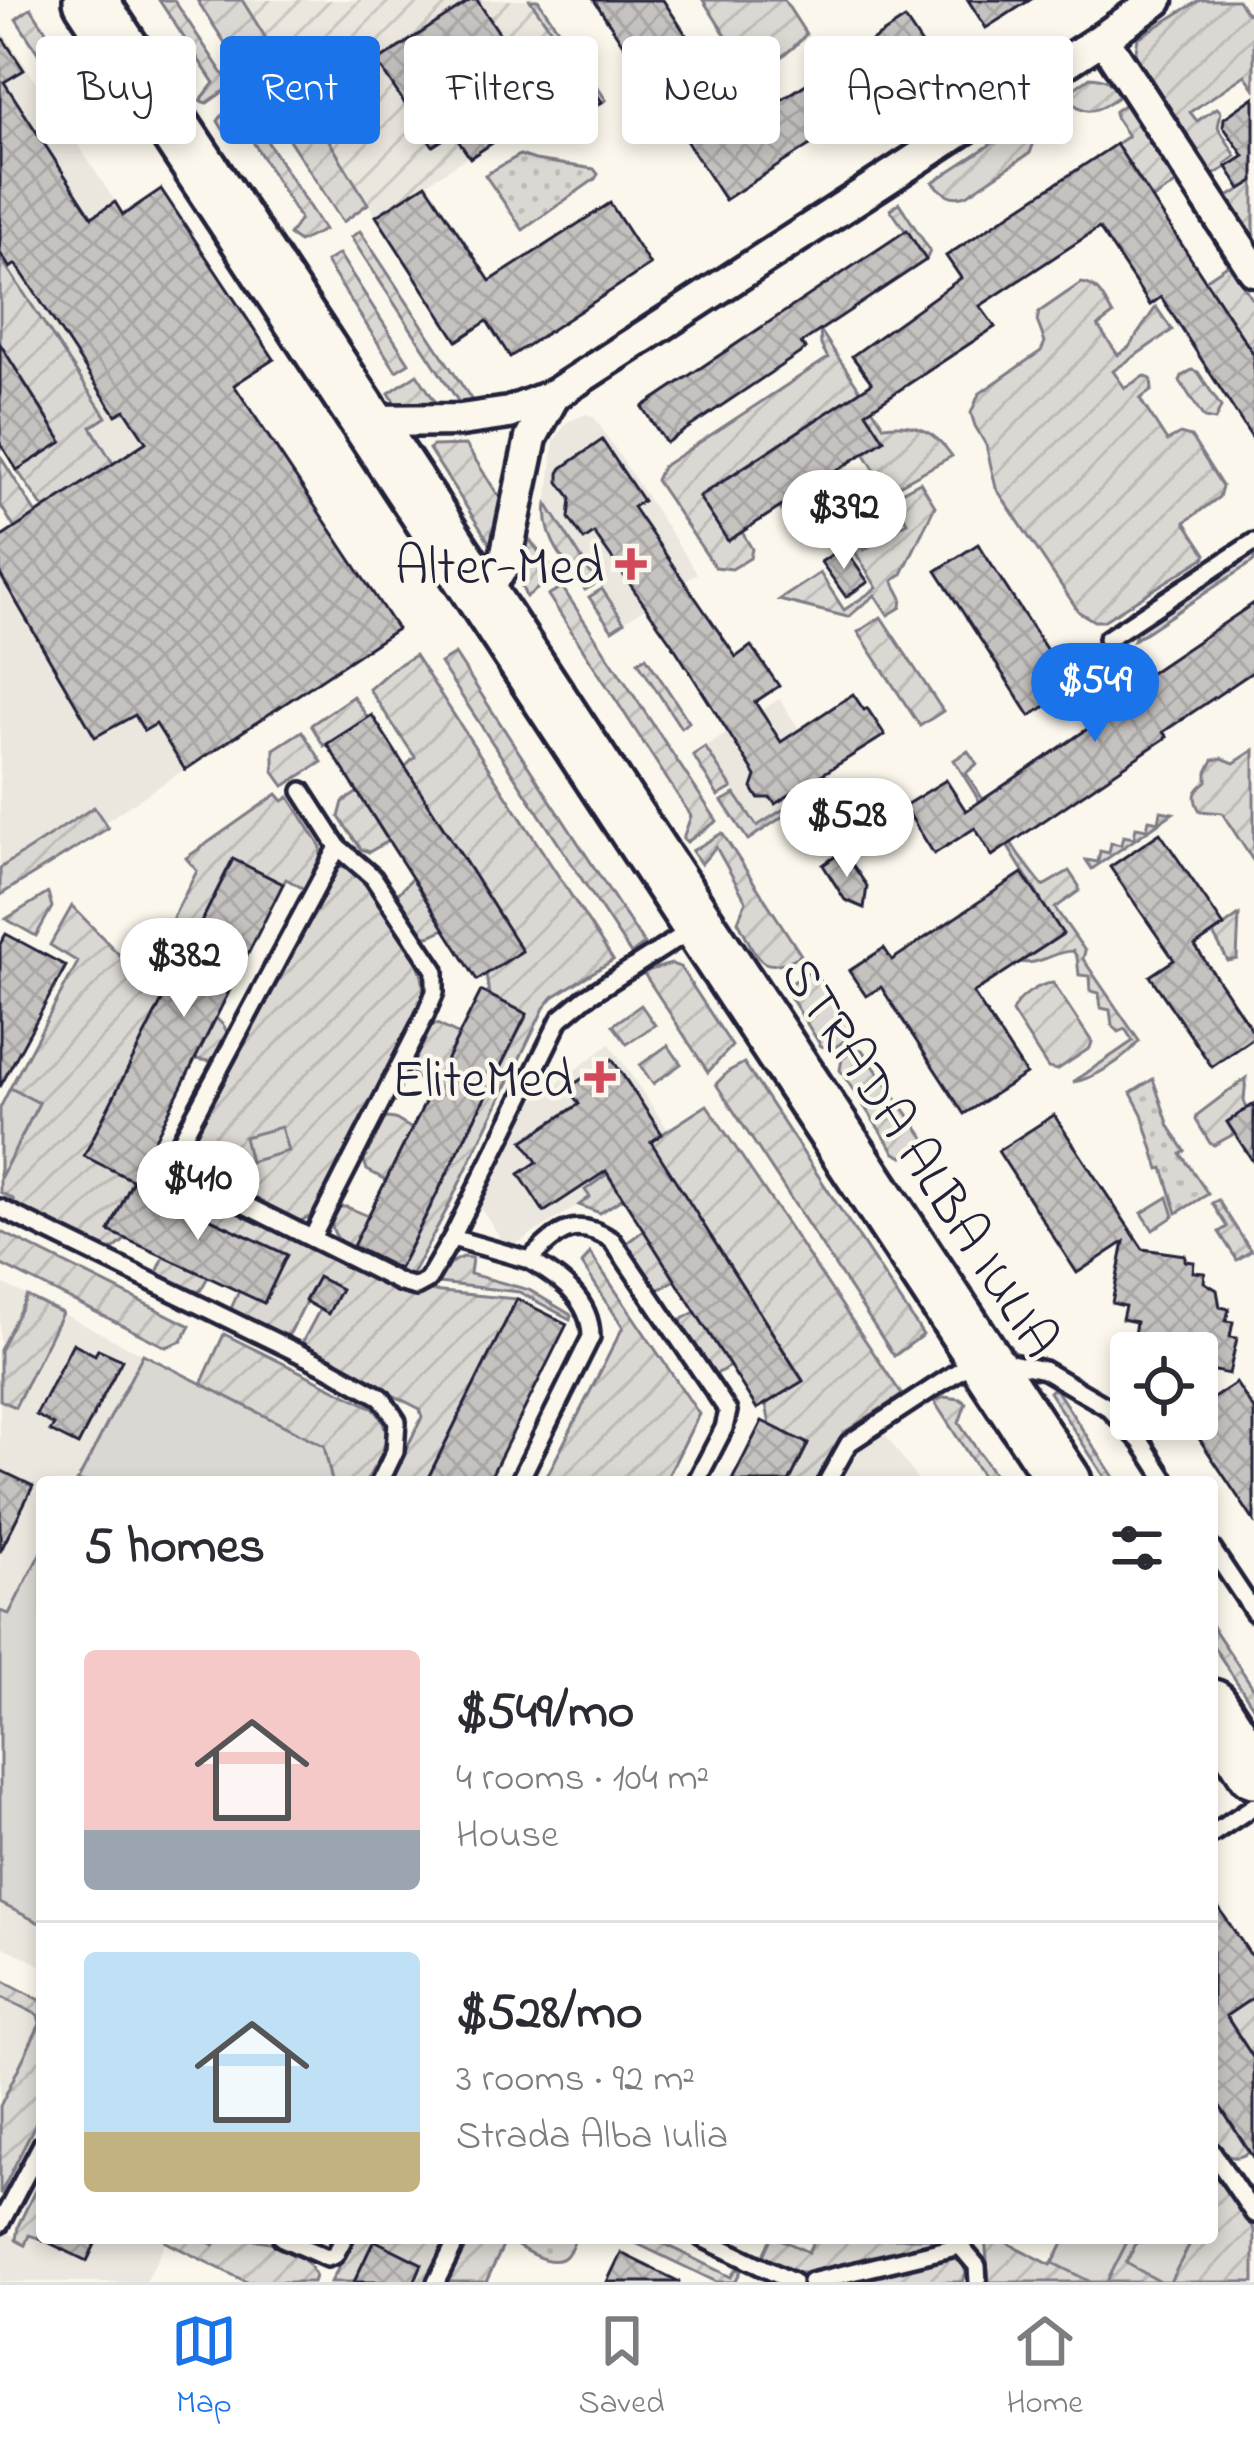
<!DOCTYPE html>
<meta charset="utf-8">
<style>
:root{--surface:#fff;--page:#f7f7f7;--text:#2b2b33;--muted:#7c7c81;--line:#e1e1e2;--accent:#1a73e8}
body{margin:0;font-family:"Indie Flower",sans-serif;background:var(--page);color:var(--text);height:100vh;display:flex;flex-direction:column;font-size:45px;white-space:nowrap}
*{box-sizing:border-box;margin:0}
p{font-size:39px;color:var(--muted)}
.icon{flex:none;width:66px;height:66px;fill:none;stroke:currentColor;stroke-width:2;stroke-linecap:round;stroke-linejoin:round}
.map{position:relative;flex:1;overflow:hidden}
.panel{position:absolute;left:36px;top:1476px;width:1182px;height:768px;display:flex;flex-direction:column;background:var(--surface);border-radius:12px;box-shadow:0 6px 18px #0003}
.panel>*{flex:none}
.top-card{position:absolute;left:36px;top:36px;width:1182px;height:108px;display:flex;gap:24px}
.buttons{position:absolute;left:1110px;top:1332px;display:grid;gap:24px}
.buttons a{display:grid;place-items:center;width:108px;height:108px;border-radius:12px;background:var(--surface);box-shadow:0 6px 18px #0003;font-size:60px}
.price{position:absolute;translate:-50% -102px;padding:0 27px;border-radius:42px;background:#fff;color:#222;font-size:39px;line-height:78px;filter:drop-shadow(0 3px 6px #0008)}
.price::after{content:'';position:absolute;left:50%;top:72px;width:36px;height:27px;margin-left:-18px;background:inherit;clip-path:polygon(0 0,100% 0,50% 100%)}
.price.active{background:var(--accent);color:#fff}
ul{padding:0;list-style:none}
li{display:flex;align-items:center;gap:36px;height:300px;padding:0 48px}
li+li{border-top:3px solid var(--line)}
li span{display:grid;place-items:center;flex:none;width:336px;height:240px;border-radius:12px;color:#555}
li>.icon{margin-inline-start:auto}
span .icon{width:144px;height:144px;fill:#fffc;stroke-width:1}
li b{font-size:51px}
h2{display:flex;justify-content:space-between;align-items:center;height:144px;padding:0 48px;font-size:51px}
.tag{padding:0 42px;border-radius:12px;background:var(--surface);box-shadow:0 6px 18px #0003;font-size:42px;line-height:108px}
.tag.active{background:var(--accent);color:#fff}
.menu{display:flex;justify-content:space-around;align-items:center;height:168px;border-top:3px solid var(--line);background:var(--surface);font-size:33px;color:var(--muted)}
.menu a{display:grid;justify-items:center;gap:6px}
.menu .active{color:var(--accent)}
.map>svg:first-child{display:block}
.built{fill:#ebe7df}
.industrial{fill:url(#industrial-furrows)}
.park{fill:url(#park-dots);stroke:#7e7d87;stroke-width:3}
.garden{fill:url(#garden-furrows);stroke:#7e7d87;stroke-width:3}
.pitch{fill:#dbd8d3;stroke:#7e7d87;stroke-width:3}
.building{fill:url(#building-cross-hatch);stroke:#22223b;stroke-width:3}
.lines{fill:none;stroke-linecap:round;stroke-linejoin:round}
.service-casing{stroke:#22223b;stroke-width:24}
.minor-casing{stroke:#22223b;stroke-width:39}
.primary-casing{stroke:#22223b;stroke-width:60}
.service{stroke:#fbf7ec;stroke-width:15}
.minor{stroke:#fbf7ec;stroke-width:30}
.primary{stroke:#fbf7ec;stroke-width:51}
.poi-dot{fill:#d1495b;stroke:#fbf7ec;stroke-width:4.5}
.labels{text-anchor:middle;stroke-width:9;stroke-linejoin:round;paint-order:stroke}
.poi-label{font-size:54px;fill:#22223b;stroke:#fbf7ec;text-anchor:end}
.street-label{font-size:54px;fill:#22223b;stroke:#fbf7ec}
</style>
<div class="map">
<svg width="1254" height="2282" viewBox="0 0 1254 2282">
<defs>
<pattern id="industrial-furrows" width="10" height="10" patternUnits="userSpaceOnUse" patternTransform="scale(3)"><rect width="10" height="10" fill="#ebe7df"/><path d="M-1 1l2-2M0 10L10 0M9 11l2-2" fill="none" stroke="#c9c6c0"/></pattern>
<pattern id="park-dots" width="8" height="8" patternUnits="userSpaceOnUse" patternTransform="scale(3)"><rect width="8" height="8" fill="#dbd8d3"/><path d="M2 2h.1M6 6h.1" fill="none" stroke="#bcb9b6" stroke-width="1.8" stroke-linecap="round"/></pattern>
<pattern id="garden-furrows" width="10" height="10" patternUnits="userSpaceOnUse" patternTransform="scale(3)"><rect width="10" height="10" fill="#dbd8d3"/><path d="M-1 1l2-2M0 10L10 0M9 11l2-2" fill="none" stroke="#bcb9b6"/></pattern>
<pattern id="building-cross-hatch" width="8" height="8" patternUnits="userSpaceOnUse" patternTransform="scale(3)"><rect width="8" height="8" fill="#c6c2c0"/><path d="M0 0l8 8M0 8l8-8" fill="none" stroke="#aaa6a6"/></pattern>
</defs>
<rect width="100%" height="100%" fill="#fbf7ec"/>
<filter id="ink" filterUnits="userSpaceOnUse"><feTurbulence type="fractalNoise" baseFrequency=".00833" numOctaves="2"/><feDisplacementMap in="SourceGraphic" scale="24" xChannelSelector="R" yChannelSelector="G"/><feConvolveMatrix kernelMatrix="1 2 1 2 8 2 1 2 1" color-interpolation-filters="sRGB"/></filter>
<g filter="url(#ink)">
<g class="built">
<path d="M1,29L398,629L103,823L93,808L0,868V538L114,465L91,427L106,416L0,257Z"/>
<path d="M586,414L594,417L697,573L624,622L547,504L554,441L567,422Z"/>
<path d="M779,699L832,778L757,826L705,747Z"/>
<path d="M610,1044L668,1130L651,1142L653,1145L585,1189L591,1197L508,1249L479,1206L498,1159L533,1101Z"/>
<path d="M0,1282L324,1446L332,1482H42V1966L0,1945Z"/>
<path d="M883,1431L919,1482H841L863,1445Z"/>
<path d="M0,1996L38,2015L41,2024L0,2106Z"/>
<path d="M42,2230V2238H165L166,2242L146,2282H0L3,2231L16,2237V2240L30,2234L38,2237Z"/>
</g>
<path class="industrial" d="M242,0H529L587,80L376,216Z"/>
<g class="park">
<path d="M520,155L535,160L594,169L598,174L595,179L523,230L485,175Z"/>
<path d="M1153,1079L1169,1126L1185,1151L1181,1154L1208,1194L1177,1213L1163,1168L1159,1169L1142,1114L1131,1093Z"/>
<path d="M506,2238H576C574,2242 569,2254 565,2257C550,2269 517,2246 506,2238Z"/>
</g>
<g class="garden">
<path d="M159,0H174L231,86L207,103L200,101L214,83Z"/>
<path d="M197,0H242L277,56L246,75Z"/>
<path d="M530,0H538L606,100L602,102Z"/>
<path d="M703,0H784L806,34C791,53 769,68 746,67Z"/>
<path d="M1200,0H1238L1245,11L1254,17V88L1245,75L1190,112L1197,121L1217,108L1221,112L1218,127L1236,156L1225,164L1227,167L1208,178L1134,62L1138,38Z"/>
<path d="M31,8L80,83L64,93L16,19Z"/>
<path d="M285,69L368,204L343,222L256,89Z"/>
<path d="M1090,77C1107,78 1111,82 1119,96C1097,112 1084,118 1065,95Z"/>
<path d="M242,102L324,230L299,242L289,235L300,219L244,127L227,136L218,121L223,114Z"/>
<path d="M1125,104L1177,183L1153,199L1116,144L1128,136L1115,117V111Z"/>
<path d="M1028,120H1031L1036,137L1030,153L967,195C951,200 944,194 933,182Z"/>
<path d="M1254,181V249L1222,201Z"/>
<path d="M899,203L930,251L926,260L890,209Z"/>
<path d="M360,231L475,405L462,407L351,237Z"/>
<path d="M339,254L409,363L396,371L326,262Z"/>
<path d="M0,257L106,417L91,427L114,465L44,509L17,470L62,441L0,344Z"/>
<path d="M1229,264L1254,302V355L1205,280Z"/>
<path d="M1081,283C1099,284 1105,302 1113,315L1098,326L1118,355L1129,347L1156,307L1172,330L1113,371L1125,388L1144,376L1151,379L1152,390L1140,399L1167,441L1180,434L1191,437L1222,486L1219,497L1185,522L1206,554L1204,558L1103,621H1094L1079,612L996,488L986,445L975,426L971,413L979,394L1041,351L1045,342L1037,321L1039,312Z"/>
<path d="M820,330L884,426C915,422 935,431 952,456L888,491L864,453L884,439L854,395L699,496L728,541L742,532L752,549L750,558L732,569L715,567L656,480L662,467L828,358L821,345Z"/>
<path d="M1192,370L1198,372L1221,407L1215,420L1204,418L1180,381L1182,376Z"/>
<path d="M417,374L442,412L398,408L389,393Z"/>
<path d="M466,445L503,503L493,548L429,449L433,446Z"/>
<path d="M0,456L37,515L15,529L0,504Z"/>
<path d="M829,476L838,491L837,502L804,524H789L780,508Z"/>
<path d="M920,482L935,506L902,574L893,581L902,598L901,607L888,615L875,595L848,617L779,600L820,573L844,610L877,588L849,542L855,538L864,550L907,522L892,497Z"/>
<path d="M547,504L597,583L585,590C567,563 542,539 547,504Z"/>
<path d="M529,539L557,575L526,597L521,584Z"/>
<path d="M1254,552V561L1134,640L1138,628Z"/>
<path d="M562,587L717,821L687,842L683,838L691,816L548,595Z"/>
<path d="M602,589L624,622L612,630L589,597Z"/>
<path d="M881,617L943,711L920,726L858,632Z"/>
<path d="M455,654L644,944L631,954L440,663Z"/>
<path d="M415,655L613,960L553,997L544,1008L447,1209L409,1280C384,1269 310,1242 338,1207H347L368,1216L353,1247L399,1270L527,1015L489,995L486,974L522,951L405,767L415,757L369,689L392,669Z"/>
<path d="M646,657L689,722L681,728L638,662Z"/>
<path d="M353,696L368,718L324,746L311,725Z"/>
<path d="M302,731L322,762L284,786L274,772V749Z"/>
<path d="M705,747L732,788L718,796L693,755Z"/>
<path d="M1254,750V862L1222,813L1200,811C1191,796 1195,790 1207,781V772L1213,760L1222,758L1234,763Z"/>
<path d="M968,751L977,764L966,773L1019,855L1043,886L1069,871L1079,886V891L1055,908L1085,951L1083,959L1139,1041C1126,1058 1095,1079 1073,1082L1133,1041L1125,1029L1119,1032L1112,1025L1110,1010L1101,1008L1099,993L1090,991L1089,976L1079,975L1077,957L1073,951C1053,951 1040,966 1020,962L1062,934L954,760Z"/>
<path d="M358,792L388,841L369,852L361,849L339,817L343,802Z"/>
<path d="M811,792L813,796L748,840L722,801L735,794L757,826Z"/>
<path d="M277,794L283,801L289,797L321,847V859L306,890L286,879L283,884L232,860L85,1156L134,1180L143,1163L406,1294L420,1295L431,1291L517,1299L426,1482H390L422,1417L420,1409L306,1350L303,1341L320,1309L328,1313L340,1289L318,1278L290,1333L285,1337H279L229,1313L239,1291L264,1303L286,1254L133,1183L126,1239L114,1249H103L16,1208L13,1199L0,1192V1178L39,1103L10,1088L78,962L50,945L72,906L132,968L144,974L197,871L186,858Z"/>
<path d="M94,807L108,828L0,895V868Z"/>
<path d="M1161,811L1173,813L1092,869L1086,860L1098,862L1100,851L1109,853L1111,843L1121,845L1123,836L1134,838L1136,827L1147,829L1149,820L1159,822Z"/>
<path d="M722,833L801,955C758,979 757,955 738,921L746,901L716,847L701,864L692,851Z"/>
<path d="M346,866L360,876L415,958C424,974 424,986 423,1004L315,1214L300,1221L293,1220L193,1171L186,1153L335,869Z"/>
<path d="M412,878L445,929C438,931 432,937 425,936C412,935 399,907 396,896Z"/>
<path d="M48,893L52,907L36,936L6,919Z"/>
<path d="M1239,915L1237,959L1228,961L1213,934Z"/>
<path d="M671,964L680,967L732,1046L708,1072L643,972Z"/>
<path d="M812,970L855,1032C844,1040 835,1053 821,1046L786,990L790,984Z"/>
<path d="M1053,983L1092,1042L1090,1048L1057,1070L1048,1068L1012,1012C1017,998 1038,984 1053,983Z"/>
<path d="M641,1005L655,1025L627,1044L613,1025Z"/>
<path d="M216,1018L224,1026L228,1035L221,1050L209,1061L195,1059Z"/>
<path d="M437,1024L459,1035L433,1088L416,1078L411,1070C412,1053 420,1030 437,1024Z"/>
<path d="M668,1045L681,1064L653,1084L640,1065Z"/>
<path d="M854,1049L862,1050L928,1143L903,1157L895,1153L840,1070L842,1059Z"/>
<path d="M744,1063L923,1335L894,1356L716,1084L729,1071Z"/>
<path d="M1246,1078L1244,1100L1247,1109L1227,1122L1234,1134L1214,1145L1210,1143L1196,1120L1197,1115Z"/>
<path d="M707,1105L902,1395L843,1433L816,1482H789L808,1444L770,1425L766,1404L803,1380L650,1142Z"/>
<path d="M387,1118L395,1119L412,1129L386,1180L367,1170L363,1157L378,1123Z"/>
<path d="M607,1174L623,1198L600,1213L579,1205L590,1197L585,1190Z"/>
<path d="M1218,1200L1251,1251L1237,1260L1219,1232L1227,1227L1212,1203Z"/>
<path d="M644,1230L675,1280L662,1288H656L628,1247V1242Z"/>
<path d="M0,1231L190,1326L182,1341L166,1347L0,1264Z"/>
<path d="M590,1253L699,1414L665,1482H544L623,1327L582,1264Z"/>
<path d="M164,1257L208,1277L200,1291C184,1293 167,1285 157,1272Z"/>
<path d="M463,1257L472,1258L470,1274L529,1290L571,1315L570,1319L519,1292L438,1283L449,1264Z"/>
<path d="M27,1296L62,1313L15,1407L0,1400V1350Z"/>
<path d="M695,1312L730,1366L716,1374L710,1372L681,1326L682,1319Z"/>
<path d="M224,1334L373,1408C399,1436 381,1453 366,1482H332L324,1446L201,1384Z"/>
<path d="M1052,1389L1057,1391L1117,1482H1108L1049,1392Z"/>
<path d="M944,1397L960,1399L966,1403L959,1423L999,1482H986L934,1401Z"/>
<path d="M1212,1626L1254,1689V1708L1212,1644Z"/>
<path d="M0,1979L42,2001V2111L0,2195V2106L40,2024L38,2015L0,1996Z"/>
<path d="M1254,1997V2059L1229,2020L1212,2030V2025Z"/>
<path d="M1214,2097L1249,2152C1230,2165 1217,2152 1212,2132C1210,2122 1212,2109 1212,2099Z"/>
<path d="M1212,2166L1254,2230V2282H989L985,2238H998L1051,2265L1066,2238H1212Z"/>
<path d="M42,2176V2230L38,2238L29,2235L25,2245L16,2240L18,2226Z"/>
<path d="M165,2238H201L214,2245L218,2238C254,2238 298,2239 315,2276L313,2282H247L166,2242Z"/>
<path d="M354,2238H447L448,2248L430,2282H414L422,2264L374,2241L354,2282H331Z"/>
<path d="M468,2238H507L486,2282H446Z"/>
<path d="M625,2238H652L731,2277L735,2270L742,2269L735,2282H717Z"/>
<path d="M771,2238H778L808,2252L815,2238H931L927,2247L809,2273H795L765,2259L764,2253Z"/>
<path d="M952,2258L962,2263L966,2273L962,2282H842Z"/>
</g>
<g class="pitch">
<path d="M10,1088L39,1103L0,1178V1108Z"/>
<path d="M281,1127L288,1151L250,1162L244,1137Z"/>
<path d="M1168,1197L1174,1216L1153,1230L1142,1213Z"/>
<path d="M143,1354L324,1446L332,1482H77Z"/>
<path d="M42,1550V1924L0,1903V1611L9,1614Z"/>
<path d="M1066,2238H1129L1107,2282H1091L1053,2263Z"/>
<path d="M1139,2238H1193L1170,2282H1161L1126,2263Z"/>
</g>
<g class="building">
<path d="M471,0H477L548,106L587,80L602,102L545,141L528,119L470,158L453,133L433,146L377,62Z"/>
<path d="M594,0H663L745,124L905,19L935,64L725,200Z"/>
<path d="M968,0H1030L986,28Z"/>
<path d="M0,34L24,70L4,82L92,217L115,202L123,215L161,189L274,359L234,385L397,629L185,770L156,724L144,731L135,715L95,737L0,574V538L146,442L125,410L116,415L16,264L10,268L0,253Z"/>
<path d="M1254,97V181L1241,189L1227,167L1244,156L1223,126L1224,118Z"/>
<path d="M1116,144L1254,355V441L1161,297L1150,305L1099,228L980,306L995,327L866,412L884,440L728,541L699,497L872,383L852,356L961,278L946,256Z"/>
<path d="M426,184L490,281L610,203L650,265L510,357L487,321L457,341L376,216Z"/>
<path d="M907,230L926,260L801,343L806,349L666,443L642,407Z"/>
<path d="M0,344L62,442L17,470L0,443Z"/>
<path d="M602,440L643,501L633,507L736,657L751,646L779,686L755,702L781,742L853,694L864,710L867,708L885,735L775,804L771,798H758L752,788L756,776L672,644L594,533L584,540L569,518L571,498L559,482V473L562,468Z"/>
<path d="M978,544L1072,689L1030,716L936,571Z"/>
<path d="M843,547L868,582L846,597L821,562Z"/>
<path d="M1254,603V671L1163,732L1167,737L992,856L975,828L934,854L904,806L946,780L966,811L1148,688L1142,679Z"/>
<path d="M372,715L522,951L477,980L327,744Z"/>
<path d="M1160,833L1224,926L1195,946L1254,1033V1038L1212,1067L1150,976L1174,960L1110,867Z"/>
<path d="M837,855H846L867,886L864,908L845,900L823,865Z"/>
<path d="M233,859L283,884L134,1181L84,1156Z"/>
<path d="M1022,873L1063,934L973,993L1026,1074L964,1114L881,987L866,996L849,971L884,948L892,960Z"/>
<path d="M6,934L66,966L0,1087V944Z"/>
<path d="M481,991L527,1014L399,1269L353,1246Z"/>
<path d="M612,1059L662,1134L651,1142L803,1381L757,1409L606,1171L544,1212L519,1174L537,1162L523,1141L579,1104L568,1088Z"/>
<path d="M1254,1104V1163L1227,1122Z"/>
<path d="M1054,1115L1143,1249L1185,1255V1261L1194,1262L1193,1272L1205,1273L1204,1282L1217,1290L1220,1307L1229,1309L1226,1321L1233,1322L1230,1337L1237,1338L1229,1374L1197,1367V1353H1144L1148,1338L1134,1335L1136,1322L1122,1319L1125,1306L1112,1303L1124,1242L1077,1273L998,1151Z"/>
<path d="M132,1182L287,1255L264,1303L109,1231Z"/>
<path d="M318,1277L341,1289L328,1314L305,1301Z"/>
<path d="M517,1299L567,1324L488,1482H426Z"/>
<path d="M73,1343L95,1355L98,1349L122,1360L78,1445L50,1431L54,1425L36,1415Z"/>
<path d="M1236,1383L1254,1410V1521L1186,1419H1197V1409Z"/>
<path d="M762,1421L808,1444L789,1482H731Z"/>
<path d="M0,1470L33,1486L0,1552Z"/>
<path d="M1212,1898L1254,1960V1997L1226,2016L1254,2059V2159L1212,2094Z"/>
<path d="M39,2238H98L87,2261Z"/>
<path d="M374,2240L422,2264L414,2282H354Z"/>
<path d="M621,2253L680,2282H607Z"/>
</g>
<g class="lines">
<defs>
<g id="service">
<path d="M1107,639L1254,542"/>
<path d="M302,791L338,847L373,877L435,970V992L424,1018L312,1238"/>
<path d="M338,847L176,1150L175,1162L183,1174L401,1283L416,1287L427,1281L452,1238L560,1019L585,998L691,930"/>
<path d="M0,1208L327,1367L381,1397L397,1421L395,1451L380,1482"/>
<path d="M452,1238L529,1260C557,1233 573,1215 612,1240L728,1411L724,1428L696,1482"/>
<path d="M1002,1361L1044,1370L1109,1408L1141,1442L1167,1482"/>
<path d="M519,1482L591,1337C591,1299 558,1277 529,1260"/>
<path d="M827,1482L849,1443L974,1361"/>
<path d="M1212,1549L1254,1612"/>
<path d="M1212,1834L1254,1806"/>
<path d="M1212,2152L1254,2214"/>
<path d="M0,2224L42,2144"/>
<path d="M282,2238L327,2258L335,2255L344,2238"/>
<path d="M702,2238L793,2282"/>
<path d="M962,2238L960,2246L977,2266L978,2282"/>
<path d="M436,2282L458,2238"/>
<path d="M811,2282L960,2246"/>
</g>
<g id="minor">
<path d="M1103,38L1254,270"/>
<path d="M368,421L461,420L509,413L554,395L1103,38L1157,0"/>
<path d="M482,596L505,562L531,438L554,395"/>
</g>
<g id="primary">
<path d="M90,0L1065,1482"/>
<path d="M1212,1706L1254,1771"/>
</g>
</defs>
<use href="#service" class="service-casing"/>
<use href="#minor" class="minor-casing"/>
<use href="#primary" class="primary-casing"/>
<use href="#service" class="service"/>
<use href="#minor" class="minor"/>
<use href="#primary" class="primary"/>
</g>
</g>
<g class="poi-dot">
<path d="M625 546h12v12h12v12h-12v12h-12v-12h-12v-12h12z"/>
<path d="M594 1059h12v12h12v12h-12v12h-12v-12h-12v-12h12z"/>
</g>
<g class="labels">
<g class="poi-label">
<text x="604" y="583">Alter-Med</text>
<text x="573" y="1096">EliteMed</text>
</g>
<g class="street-label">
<text transform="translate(922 1156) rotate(57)" y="19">STRADA ALBA IULIA</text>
</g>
</g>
</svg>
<div class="buttons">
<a><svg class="icon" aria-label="locate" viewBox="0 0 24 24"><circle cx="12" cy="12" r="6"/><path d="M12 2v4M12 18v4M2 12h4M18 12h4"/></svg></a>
</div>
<b class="price" style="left:844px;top:572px">$392</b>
<b class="price active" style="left:1095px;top:745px">$549</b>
<b class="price" style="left:847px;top:880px">$528</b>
<b class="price" style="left:184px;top:1020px">$382</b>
<b class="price" style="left:198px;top:1243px">$410</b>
<div class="top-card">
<a class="tag">Buy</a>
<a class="tag active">Rent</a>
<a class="tag">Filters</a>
<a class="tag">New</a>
<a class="tag">Apartment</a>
</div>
<section class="panel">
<h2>5 homes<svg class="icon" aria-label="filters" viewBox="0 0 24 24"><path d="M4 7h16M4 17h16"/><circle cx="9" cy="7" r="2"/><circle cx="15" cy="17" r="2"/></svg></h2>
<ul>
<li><span style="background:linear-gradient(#f6c9c9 75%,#9aa5b1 0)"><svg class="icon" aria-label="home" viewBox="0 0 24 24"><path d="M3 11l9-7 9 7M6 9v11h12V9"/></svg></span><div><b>$549/mo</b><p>4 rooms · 104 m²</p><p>House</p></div></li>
<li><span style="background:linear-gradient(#bfe0f5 75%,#c2b280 0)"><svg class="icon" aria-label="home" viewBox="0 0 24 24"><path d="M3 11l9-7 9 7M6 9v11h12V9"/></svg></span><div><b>$528/mo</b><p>3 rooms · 92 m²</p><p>Strada Alba Iulia</p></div></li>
</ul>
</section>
</div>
<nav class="menu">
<a class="active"><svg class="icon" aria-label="map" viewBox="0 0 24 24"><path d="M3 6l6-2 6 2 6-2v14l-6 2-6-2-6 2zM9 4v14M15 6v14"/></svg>Map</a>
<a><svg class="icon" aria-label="saved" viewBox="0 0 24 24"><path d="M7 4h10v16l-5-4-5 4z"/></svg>Saved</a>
<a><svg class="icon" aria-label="home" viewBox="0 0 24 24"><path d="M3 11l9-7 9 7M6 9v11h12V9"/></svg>Home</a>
</nav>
